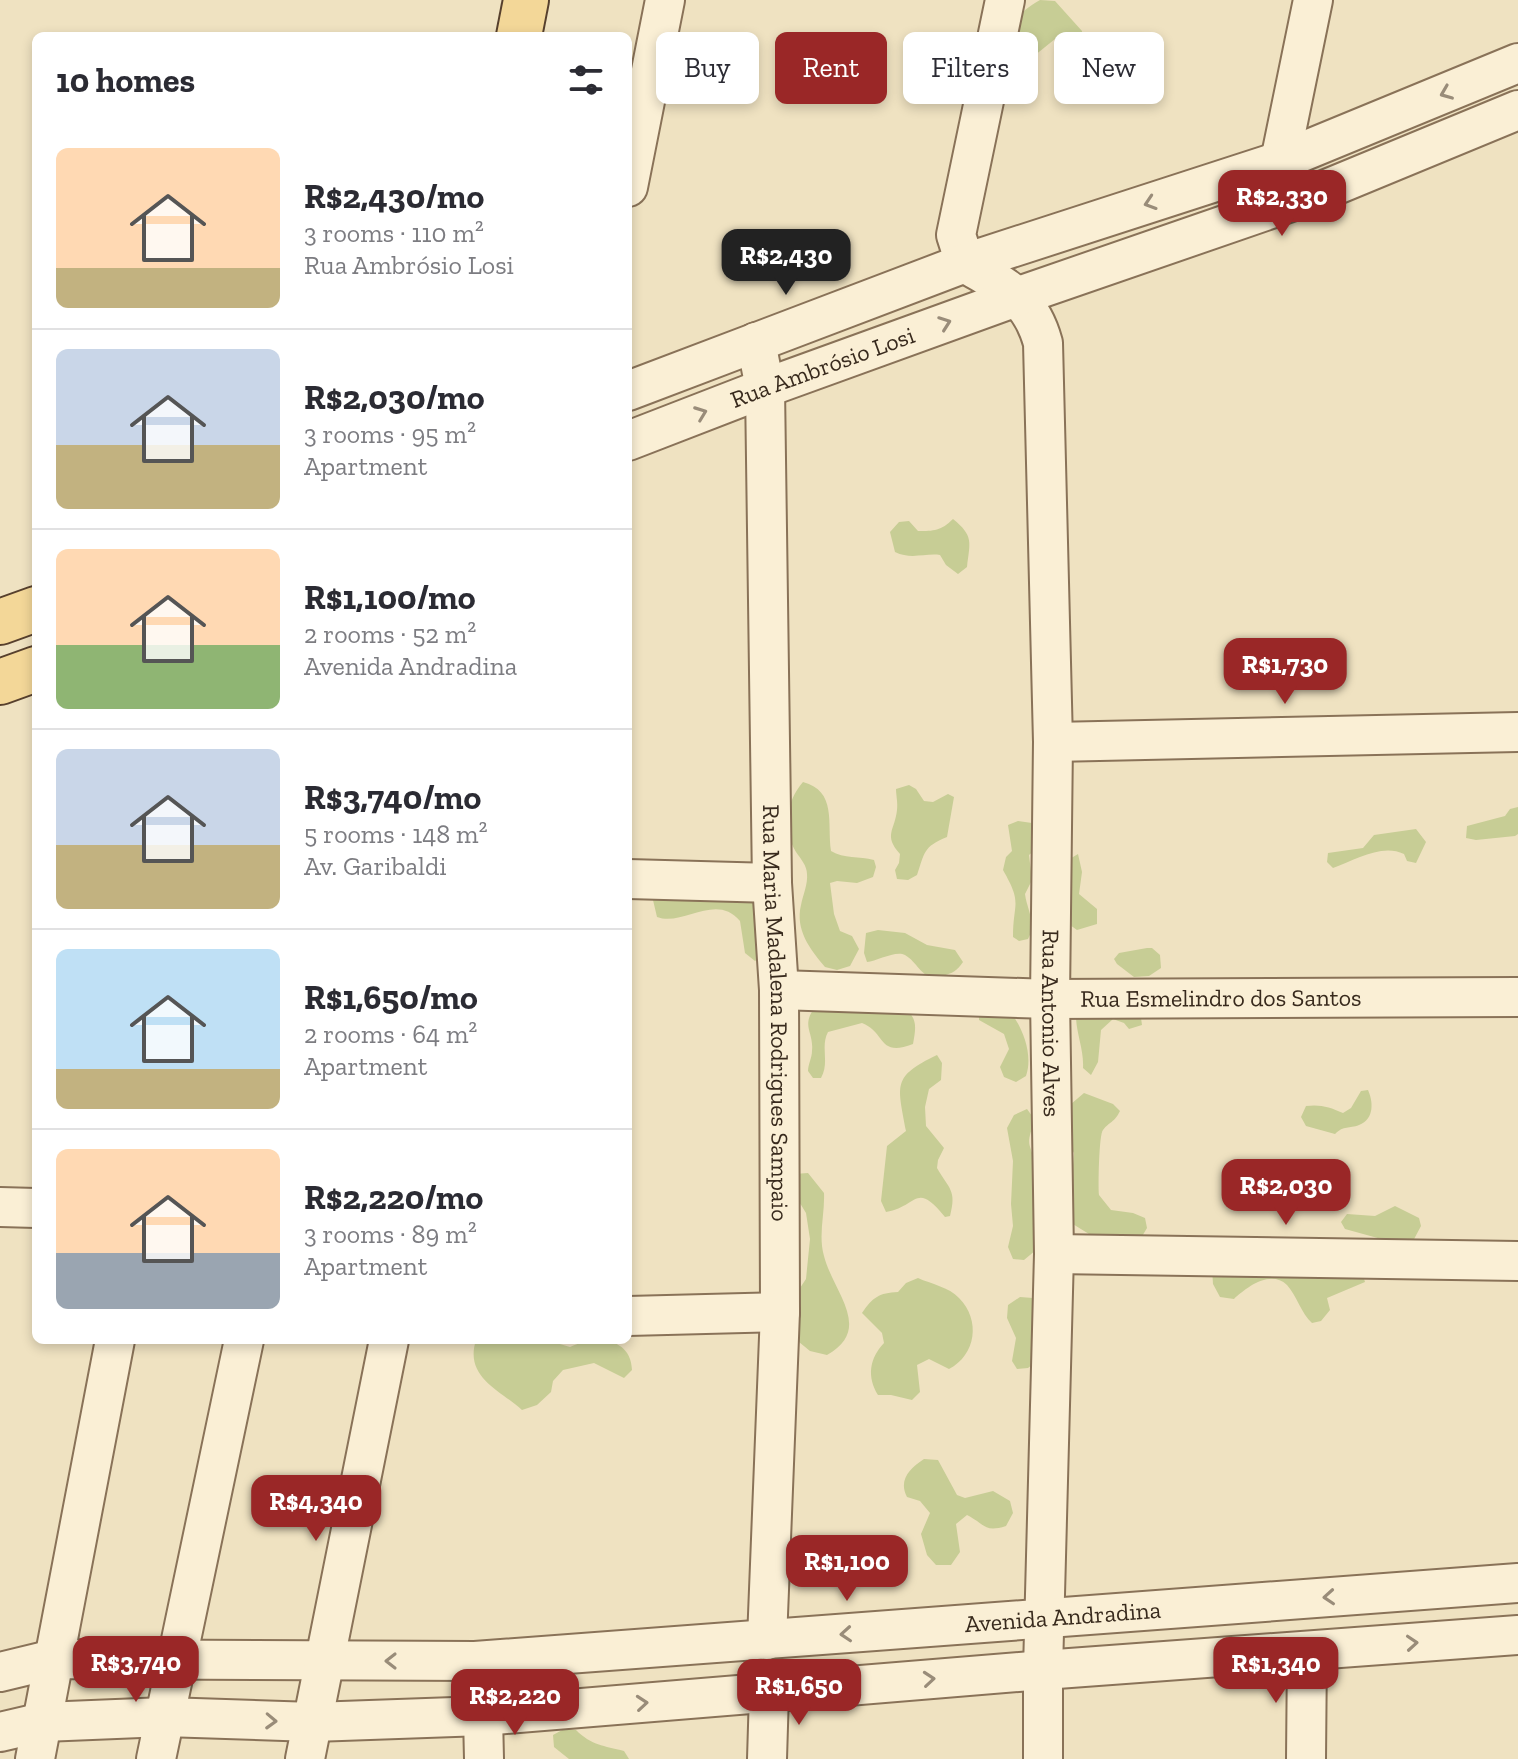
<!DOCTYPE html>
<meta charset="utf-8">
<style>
:root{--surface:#fff;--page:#f7f7f7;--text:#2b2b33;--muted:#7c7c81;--line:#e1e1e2;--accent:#9a2727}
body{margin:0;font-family:"Zilla Slab",serif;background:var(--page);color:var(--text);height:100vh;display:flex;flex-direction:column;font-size:30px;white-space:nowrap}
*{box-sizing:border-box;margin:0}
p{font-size:26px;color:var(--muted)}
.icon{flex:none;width:44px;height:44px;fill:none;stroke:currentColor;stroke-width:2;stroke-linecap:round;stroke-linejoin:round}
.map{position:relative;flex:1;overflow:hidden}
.drawer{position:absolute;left:32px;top:32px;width:600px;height:1312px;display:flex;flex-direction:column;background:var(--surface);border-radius:12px;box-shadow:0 4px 12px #0003}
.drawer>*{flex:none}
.top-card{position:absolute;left:656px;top:32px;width:742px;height:72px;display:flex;gap:16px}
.price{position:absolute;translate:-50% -68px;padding:0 18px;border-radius:16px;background:var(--accent);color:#fff;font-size:26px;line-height:52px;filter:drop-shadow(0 2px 4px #0008)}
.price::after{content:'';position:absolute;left:50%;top:48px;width:24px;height:18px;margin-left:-12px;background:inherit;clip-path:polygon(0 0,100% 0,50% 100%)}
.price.active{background:#222;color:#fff}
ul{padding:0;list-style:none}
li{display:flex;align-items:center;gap:24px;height:200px;padding:0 24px}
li+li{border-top:2px solid var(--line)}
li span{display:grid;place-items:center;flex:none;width:224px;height:160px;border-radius:12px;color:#555}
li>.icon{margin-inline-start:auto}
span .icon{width:96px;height:96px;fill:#fffc;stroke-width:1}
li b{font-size:34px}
h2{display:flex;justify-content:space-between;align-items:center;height:96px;padding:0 24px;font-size:34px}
.pill{padding:0 28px;border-radius:12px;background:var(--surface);box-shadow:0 4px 12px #0003;font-size:28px;line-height:72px}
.pill.active{background:var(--accent);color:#fff}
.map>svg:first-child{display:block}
.green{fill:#c7cd95}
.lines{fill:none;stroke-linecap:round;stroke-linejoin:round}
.minor-casing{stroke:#897258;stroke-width:42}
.major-casing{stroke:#57402d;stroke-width:48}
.minor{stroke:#faefd5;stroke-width:38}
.major{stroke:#f3d798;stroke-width:44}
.oneway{stroke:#998c79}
.labels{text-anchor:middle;stroke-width:6;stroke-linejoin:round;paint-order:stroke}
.street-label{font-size:24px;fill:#382a1d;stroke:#f6ecd1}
</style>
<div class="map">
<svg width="1518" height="1759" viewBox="0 0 1518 1759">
<rect width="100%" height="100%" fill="#efe2c1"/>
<g class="green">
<path d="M1040,0L1055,1L1082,31L1083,59L1074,67L1064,66L1055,39L1029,60L1015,56C1007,27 1014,15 1040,0Z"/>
<path d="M953,519C974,536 970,542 967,567L958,574L946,565L940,555C925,553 911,560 895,552L890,532L899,522L909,521L918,531C934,531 941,531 953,519Z"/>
<path d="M803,782C837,791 827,823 831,851C844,859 859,856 874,860L876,867L873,877L857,883L837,881L830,883L834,914L840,931L852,936L859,949L850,966L837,970L825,967C810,949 795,930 801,905C803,895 808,884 807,874C807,866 801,859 796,852C782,828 786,802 803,782Z"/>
<path d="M909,785L916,789L924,801L933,802L948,794L954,797L947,837C923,847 925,852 917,875L908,880L897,879L895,870L899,863L900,854C883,835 895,830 897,810C898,803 896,795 896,789Z"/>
<path d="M1518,807V834L1515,836L1476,840L1466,838L1467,826L1505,816L1510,809Z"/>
<path d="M1018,821L1032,823L1040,835L1039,847L1029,855L1032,880L1025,894C1027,910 1037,923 1028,939L1019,941L1013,937C1013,901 1023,905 1003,870L1006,857L1012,851L1008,825Z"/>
<path d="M1416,829L1426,842L1416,863L1407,861L1404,854C1382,843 1355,860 1333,868L1327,862L1328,853L1363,848L1374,835Z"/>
<path d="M1078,854L1082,872L1079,894L1097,909V924L1077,930L1063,920L1068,860Z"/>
<path d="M661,892L748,898L761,905L766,954L755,961L745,953L740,921C716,892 683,927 657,917L653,900Z"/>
<path d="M878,930L905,933L927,945L955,950L963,962C957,971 953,973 942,976C922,982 919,963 905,955C896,950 877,961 867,962L864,953L866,933Z"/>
<path d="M1147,948H1152L1160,955L1161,968L1149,976L1134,977L1117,964L1114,959L1119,953Z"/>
<path d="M816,1006L903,1007C918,1018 916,1027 913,1044C878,1058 886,1032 862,1023L828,1032C820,1047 830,1062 821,1078H813L808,1071C808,1064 812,1058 812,1051C814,1031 800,1026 816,1006Z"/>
<path d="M1140,1011L1142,1025L1129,1029L1124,1023L1113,1019L1101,1030L1098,1062L1091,1075L1083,1068C1084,1050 1077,1036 1076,1018Z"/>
<path d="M979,1013H1011C1024,1030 1033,1056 1026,1076L1016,1082L1004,1077L1000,1067L1009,1049L1004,1034L979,1020Z"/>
<path d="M937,1055L942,1063L941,1080L929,1089L925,1107L926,1126L944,1148L938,1160L937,1168C949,1189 957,1190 950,1216L945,1217C915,1180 918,1207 886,1212L881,1201L887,1146L906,1131C898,1085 891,1077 937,1055Z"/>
<path d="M1368,1090C1373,1101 1375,1119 1359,1125C1349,1129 1344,1125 1335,1134L1306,1126L1301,1117L1306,1106C1320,1104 1330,1107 1343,1113L1351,1108L1361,1091Z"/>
<path d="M1084,1093L1113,1104L1120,1111C1114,1123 1110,1121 1103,1130C1099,1134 1098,1186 1099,1195L1111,1210L1133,1213L1145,1218L1147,1228L1141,1238L1097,1239L1068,1221L1067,1177L1073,1165L1074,1153L1069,1145L1064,1110Z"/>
<path d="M1027,1109L1035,1120C1024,1149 1031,1141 1036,1168C1040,1193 1036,1224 1036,1250L1024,1260L1013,1259L1008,1247L1013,1226L1011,1204L1013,1161L1007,1128L1014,1115Z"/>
<path d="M808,1173L824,1193C825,1214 818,1235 824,1256C833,1292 874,1329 827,1355L810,1351L799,1342L793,1325L798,1291L806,1279L810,1239L806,1213L795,1195L794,1174Z"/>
<path d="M1395,1206L1419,1218L1421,1226L1413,1241L1403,1245L1345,1229L1341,1222L1347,1214L1375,1216Z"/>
<path d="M1212,1269L1362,1272L1365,1282L1327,1298L1330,1310L1321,1321L1312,1323C1301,1313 1297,1296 1287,1285C1270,1269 1246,1288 1234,1299L1220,1297L1213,1284Z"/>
<path d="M918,1278C931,1284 949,1287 959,1298C981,1320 976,1355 949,1369L929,1359L917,1365L920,1392L912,1400L891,1395H878C867,1377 869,1359 884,1343L882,1333L862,1313C873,1297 879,1293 898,1292L906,1283Z"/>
<path d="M1020,1297L1033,1298L1044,1309L1037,1361L1028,1368L1017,1369L1012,1361L1016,1338L1007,1318L1008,1305Z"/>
<path d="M476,1340H498L504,1343C525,1334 550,1341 570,1347C595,1335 631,1337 632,1370L624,1378L594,1363L563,1370L553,1381L551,1392L537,1405L522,1410C500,1390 464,1377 476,1340Z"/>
<path d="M924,1459L938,1460L957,1495L965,1498L993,1491L1010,1501L1013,1513L1006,1526C984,1533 985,1524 967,1515L956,1524L960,1552L951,1565H936L927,1555L921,1534L930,1513L920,1501L907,1497C898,1480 910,1468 924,1459Z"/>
<path d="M564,1729L576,1730C591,1745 604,1746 624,1751L629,1759H569L554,1747L553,1735Z"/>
</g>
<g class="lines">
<defs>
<g id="minor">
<path d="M1280,161L1313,0"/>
<path d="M628,187L665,0"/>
<path id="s1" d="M965,263C1004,287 1030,296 1043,343L1053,742L1050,999L1054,1254L1043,1670V1759"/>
<path d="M965,263L956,235L1005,0"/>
<path id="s2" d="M756,342L765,388L772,883L779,990L780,1312L767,1640"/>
<path d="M628,391L965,263L1280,161L1518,63"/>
<path id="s3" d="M628,441L765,388L1019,296L1317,193L1518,110"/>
<path d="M1053,742L1518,732"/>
<path d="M628,879L772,883"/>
<path id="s4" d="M779,990L1050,999L1518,997"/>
<path d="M0,1207L36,1208"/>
<path d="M1054,1254L1518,1261"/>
<path d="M628,1316L780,1312"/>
<path d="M475,1661L483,1716L484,1759"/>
<path id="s5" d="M0,1672L54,1659L475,1661L1518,1583"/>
<path d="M0,1732L43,1722L165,1717L313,1722L483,1716L1043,1670L1518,1635"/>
<path d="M35,1759L115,1340"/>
<path d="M156,1759L244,1340"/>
<path d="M305,1759L389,1340"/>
<path d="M767,1759L769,1693"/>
<path d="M1306,1759L1307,1651"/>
</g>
<g id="major">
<path d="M519,36L526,0"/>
<path d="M0,622L36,609"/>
<path d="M0,682L36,669"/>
</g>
</defs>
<use href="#minor" class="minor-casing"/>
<use href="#major" class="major-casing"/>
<use href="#minor" class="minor"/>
<use href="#major" class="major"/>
</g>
<defs><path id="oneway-chevron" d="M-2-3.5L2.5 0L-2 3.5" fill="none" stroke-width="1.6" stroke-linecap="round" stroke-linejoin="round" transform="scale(2)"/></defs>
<g class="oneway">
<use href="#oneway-chevron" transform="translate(1446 93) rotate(158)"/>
<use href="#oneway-chevron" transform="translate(1150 203) rotate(162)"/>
<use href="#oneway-chevron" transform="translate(945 323) rotate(-20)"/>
<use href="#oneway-chevron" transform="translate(701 413) rotate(-21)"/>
<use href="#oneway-chevron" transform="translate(1329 1597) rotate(176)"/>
<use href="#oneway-chevron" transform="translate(846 1634) rotate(176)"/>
<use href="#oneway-chevron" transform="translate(1412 1643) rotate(-4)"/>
<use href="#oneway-chevron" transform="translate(391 1661) rotate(180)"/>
<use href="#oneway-chevron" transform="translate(929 1679) rotate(-5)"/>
<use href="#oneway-chevron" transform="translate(642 1703) rotate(-5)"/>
<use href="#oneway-chevron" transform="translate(271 1721) rotate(2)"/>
</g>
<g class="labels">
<g class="street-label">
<text dy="8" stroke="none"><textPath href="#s3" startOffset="208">Rua Ambrósio Losi</textPath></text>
<text dy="8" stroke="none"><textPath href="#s4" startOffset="442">Rua Esmelindro dos Santos</textPath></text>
<text dy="8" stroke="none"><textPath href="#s2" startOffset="672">Rua Maria Madalena Rodrigues Sampaio</textPath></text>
<text dy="8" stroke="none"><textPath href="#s1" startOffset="796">Rua Antonio Alves</textPath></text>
<text dy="8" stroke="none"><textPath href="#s5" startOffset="1066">Avenida Andradina</textPath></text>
</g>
</g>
</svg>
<b class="price" style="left:1282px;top:238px">R$2,330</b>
<b class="price active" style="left:786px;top:297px">R$2,430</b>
<b class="price" style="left:1285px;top:706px">R$1,730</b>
<b class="price" style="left:1286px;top:1227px">R$2,030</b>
<b class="price" style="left:316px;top:1543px">R$4,340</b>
<b class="price" style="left:847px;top:1603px">R$1,100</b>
<b class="price" style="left:136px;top:1704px">R$3,740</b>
<b class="price" style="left:1276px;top:1705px">R$1,340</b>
<b class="price" style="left:799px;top:1727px">R$1,650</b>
<b class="price" style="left:515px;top:1737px">R$2,220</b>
<div class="top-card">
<a class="pill">Buy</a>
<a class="pill active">Rent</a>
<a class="pill">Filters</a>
<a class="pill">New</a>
</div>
<section class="drawer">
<h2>10 homes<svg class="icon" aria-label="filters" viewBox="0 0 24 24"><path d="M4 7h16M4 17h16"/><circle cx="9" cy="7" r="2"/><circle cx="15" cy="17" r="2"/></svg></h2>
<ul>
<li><span style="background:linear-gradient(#ffd9b3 75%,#c2b280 0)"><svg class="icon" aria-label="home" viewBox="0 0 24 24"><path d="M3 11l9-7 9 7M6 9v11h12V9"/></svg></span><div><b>R$2,430/mo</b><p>3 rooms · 110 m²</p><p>Rua Ambrósio Losi</p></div></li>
<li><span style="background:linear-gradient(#c9d6e8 60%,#c2b280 0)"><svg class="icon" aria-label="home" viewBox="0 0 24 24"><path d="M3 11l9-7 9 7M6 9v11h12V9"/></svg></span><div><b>R$2,030/mo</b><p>3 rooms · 95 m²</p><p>Apartment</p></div></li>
<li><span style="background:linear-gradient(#ffd9b3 60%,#8fb573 0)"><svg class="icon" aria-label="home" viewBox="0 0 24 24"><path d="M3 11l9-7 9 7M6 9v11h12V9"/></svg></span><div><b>R$1,100/mo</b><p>2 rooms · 52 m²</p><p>Avenida Andradina</p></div></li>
<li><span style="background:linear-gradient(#c9d6e8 60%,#c2b280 0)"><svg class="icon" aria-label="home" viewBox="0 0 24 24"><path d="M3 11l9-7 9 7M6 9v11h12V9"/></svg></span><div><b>R$3,740/mo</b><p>5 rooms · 148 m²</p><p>Av. Garibaldi</p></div></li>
<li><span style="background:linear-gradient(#bfe0f5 75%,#c2b280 0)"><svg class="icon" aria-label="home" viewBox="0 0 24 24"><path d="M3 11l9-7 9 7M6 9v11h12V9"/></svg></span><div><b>R$1,650/mo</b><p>2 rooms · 64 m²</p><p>Apartment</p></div></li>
<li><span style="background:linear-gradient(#ffd9b3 65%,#9aa5b1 0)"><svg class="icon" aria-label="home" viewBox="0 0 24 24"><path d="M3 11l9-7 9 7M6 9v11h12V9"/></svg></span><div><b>R$2,220/mo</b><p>3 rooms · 89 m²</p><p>Apartment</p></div></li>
</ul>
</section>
</div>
